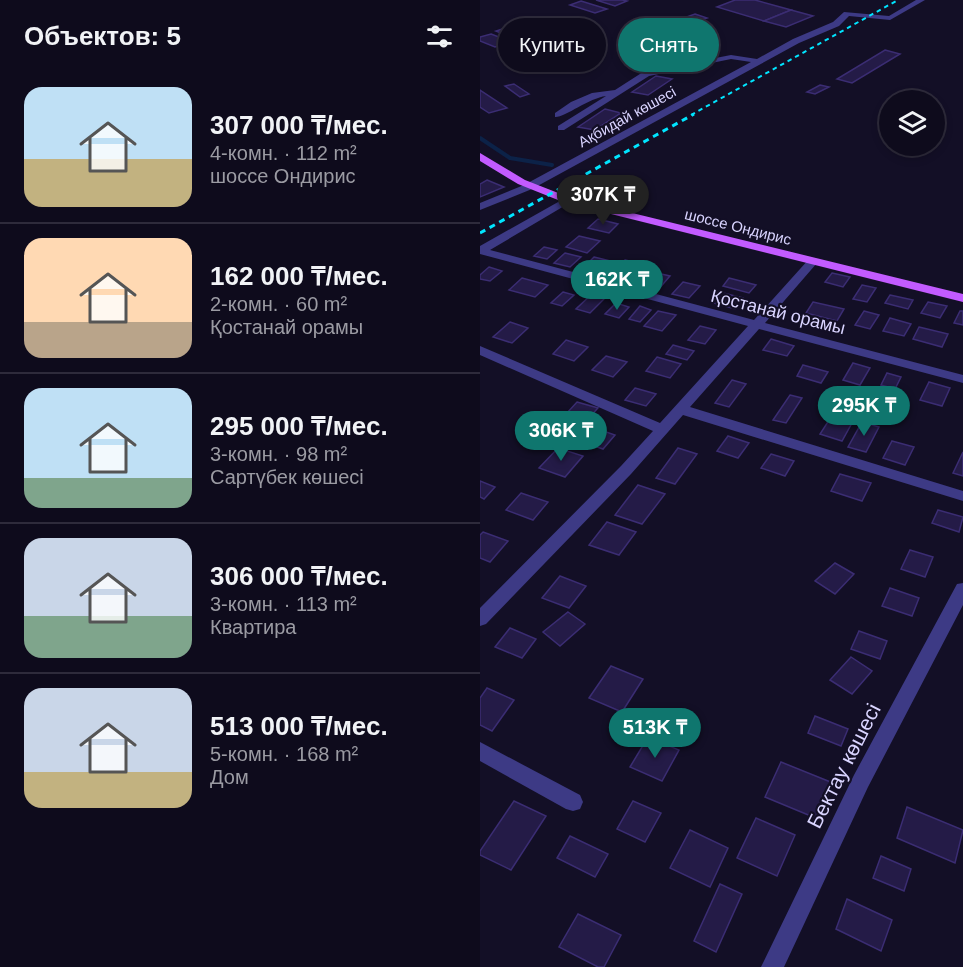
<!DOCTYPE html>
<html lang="ru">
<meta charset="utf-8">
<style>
:root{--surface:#0e0b1c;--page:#1c1929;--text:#f1f3f6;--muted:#9b9ba3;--line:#2e2b3b;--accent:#0f766e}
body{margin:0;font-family:Arial,sans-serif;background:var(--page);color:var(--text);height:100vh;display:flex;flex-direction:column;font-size:22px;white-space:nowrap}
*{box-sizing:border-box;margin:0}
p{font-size:20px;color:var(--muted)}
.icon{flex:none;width:33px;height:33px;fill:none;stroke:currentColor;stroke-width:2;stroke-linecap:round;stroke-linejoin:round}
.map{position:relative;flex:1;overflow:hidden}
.side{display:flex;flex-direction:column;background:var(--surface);width:480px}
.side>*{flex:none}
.banner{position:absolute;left:18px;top:18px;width:375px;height:54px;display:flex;gap:12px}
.fabs{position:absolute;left:399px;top:90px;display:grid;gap:12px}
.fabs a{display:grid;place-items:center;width:66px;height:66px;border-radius:50%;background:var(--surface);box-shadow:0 3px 9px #0003,0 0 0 2px var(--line);font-size:30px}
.price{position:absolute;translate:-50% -51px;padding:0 14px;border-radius:21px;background:var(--accent);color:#fff;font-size:20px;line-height:39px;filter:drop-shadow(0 2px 3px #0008)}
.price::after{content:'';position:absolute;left:50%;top:36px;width:18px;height:14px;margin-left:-9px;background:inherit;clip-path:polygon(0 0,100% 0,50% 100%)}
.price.selected{background:#222;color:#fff}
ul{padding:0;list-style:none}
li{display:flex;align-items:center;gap:18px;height:150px;padding:0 24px}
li+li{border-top:2px solid var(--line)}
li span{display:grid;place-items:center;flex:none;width:168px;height:120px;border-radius:18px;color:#555}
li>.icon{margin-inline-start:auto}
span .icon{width:72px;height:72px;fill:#fffc;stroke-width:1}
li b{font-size:26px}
h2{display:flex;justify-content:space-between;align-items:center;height:72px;padding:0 24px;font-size:26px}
.tag{padding:0 21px;border-radius:27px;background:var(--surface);box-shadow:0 3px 9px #0003,0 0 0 2px var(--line);font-size:21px;line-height:54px}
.tag.selected{background:var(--accent);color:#fff}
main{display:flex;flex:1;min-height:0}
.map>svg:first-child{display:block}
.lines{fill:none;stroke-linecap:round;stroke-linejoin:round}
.stream{stroke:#0c2248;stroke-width:4}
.building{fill:#241b47;stroke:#3b2d73;stroke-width:1.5}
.minor{fill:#3d3a85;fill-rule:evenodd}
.major{fill:#c25bff;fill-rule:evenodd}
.rail-far1{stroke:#00e5ff;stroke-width:2;stroke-dasharray:4.5 4;stroke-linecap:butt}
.rail{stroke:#00e5ff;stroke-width:3;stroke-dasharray:6 5;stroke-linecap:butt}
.labels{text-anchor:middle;stroke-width:4.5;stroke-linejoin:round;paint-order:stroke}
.far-street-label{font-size:15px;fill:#d9d4ff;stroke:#130f26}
.street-label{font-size:18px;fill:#d9d4ff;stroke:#130f26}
.near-street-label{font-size:21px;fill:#d9d4ff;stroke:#130f26}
</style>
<main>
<section class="side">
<h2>Объектов: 5<svg class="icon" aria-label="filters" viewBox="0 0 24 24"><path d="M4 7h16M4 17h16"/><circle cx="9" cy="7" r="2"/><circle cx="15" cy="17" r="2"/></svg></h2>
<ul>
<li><span style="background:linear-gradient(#bfe0f5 60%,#c2b280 0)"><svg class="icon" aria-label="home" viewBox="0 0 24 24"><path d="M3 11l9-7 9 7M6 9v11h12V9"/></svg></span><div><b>307 000 ₸/мес.</b><p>4-комн. · 112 m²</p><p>шоссе Ондирис</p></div></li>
<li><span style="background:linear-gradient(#ffd9b3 70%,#b9a48a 0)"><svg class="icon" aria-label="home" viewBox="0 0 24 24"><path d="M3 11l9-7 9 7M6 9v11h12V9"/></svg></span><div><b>162 000 ₸/мес.</b><p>2-комн. · 60 m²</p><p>Қостанай орамы</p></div></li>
<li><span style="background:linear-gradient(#bfe0f5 75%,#7fa58c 0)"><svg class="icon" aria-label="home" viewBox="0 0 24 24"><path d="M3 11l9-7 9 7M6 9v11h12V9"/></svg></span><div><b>295 000 ₸/мес.</b><p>3-комн. · 98 m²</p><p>Сартүбек көшесі</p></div></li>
<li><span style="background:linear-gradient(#c9d6e8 65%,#7fa58c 0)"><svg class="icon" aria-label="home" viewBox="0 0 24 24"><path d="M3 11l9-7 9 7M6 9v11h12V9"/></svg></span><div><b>306 000 ₸/мес.</b><p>3-комн. · 113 m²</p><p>Квартира</p></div></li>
<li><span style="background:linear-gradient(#c9d6e8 70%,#c2b280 0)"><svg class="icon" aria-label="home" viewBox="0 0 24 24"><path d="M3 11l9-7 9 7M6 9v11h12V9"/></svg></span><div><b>513 000 ₸/мес.</b><p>5-комн. · 168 m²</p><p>Дом</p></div></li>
</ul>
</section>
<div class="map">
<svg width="483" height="967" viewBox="0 0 483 967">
<rect width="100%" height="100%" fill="#130f26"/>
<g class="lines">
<path class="stream" d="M0,138L30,158L72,165"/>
</g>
<g class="building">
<path d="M116,0H142L147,1L135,6Z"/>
<path d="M255,0H275L311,10L284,21L237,7Z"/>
<path d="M101,1L127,9L115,13L90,5Z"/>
<path d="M311,10L333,16L306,27L284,21Z"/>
<path d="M215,14L227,18L210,24L198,20Z"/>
<path d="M32,26L53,34L37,39L16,31Z"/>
<path d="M11,34L32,42L15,47L0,41V37Z"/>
<path d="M156,42L174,48L162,53L144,46Z"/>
<path d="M405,50L420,54L372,83L357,79Z"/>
<path d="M176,76L192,79L168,95L152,92Z"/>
<path d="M34,84L49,94L40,97L25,86Z"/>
<path d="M340,85L349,87L335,94L327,92Z"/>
<path d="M0,90L27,108L9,113L0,107Z"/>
<path d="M125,109L141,113L115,130L98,127Z"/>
<path d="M7,180L24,187L0,197V184Z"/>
<path d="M118,219L138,224L129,233L108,228Z"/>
<path d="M99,236L120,241L107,253L86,247Z"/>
<path d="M64,247L77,250L67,259L54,256Z"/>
<path d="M85,253L101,257L90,267L74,263Z"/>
<path d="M114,257L130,261L118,273L102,269Z"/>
<path d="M145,260L158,263L143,278L130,274Z"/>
<path d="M9,267L22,271L10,281L0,279V275Z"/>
<path d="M177,273L190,276L178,290L165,286Z"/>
<path d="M352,273L370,277L363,287L345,282Z"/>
<path d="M42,278L68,285L55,297L29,290Z"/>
<path d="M249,278L276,285L269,293L243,286Z"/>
<path d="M203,282L220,286L209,298L192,294Z"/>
<path d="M382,285L396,288L387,302L373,299Z"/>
<path d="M83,292L94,295L82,306L71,303Z"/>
<path d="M114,292L128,295L110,313L96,309Z"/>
<path d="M243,293L263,298L255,309L234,303Z"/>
<path d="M410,295L433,300L428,309L405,303Z"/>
<path d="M333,302L364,309L357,321L326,313Z"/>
<path d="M448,302L467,306L460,318L441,313Z"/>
<path d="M136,303L149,307L139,318L125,314Z"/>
<path d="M160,306L171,310L160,322L149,319Z"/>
<path d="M178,311L196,315L182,331L164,326Z"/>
<path d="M384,311L399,315L390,329L375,325Z"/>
<path d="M480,311H483V325L474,323Z"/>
<path d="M410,318L431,324L424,336L403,331Z"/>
<path d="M30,322L48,328L32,343L13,337Z"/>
<path d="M220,326L236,330L225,344L208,340Z"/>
<path d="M439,327L468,334L462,347L433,339Z"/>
<path d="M291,339L314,346L307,356L283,350Z"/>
<path d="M86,340L108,347L94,361L73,354Z"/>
<path d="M193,345L214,351L207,360L186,354Z"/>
<path d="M126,356L147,362L133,377L112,370Z"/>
<path d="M177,357L201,364L190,378L166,371Z"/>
<path d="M373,363L390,368L380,385L363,380Z"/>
<path d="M323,365L348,372L341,383L317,376Z"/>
<path d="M407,373L421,377L415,389L401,385Z"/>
<path d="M252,380L266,384L249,407L235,403Z"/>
<path d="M449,382L470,388L462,406L440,400Z"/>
<path d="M155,388L176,394L166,406L145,400Z"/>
<path d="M310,395L322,398L306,423L293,420Z"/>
<path d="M97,402L118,408L107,420L86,414Z"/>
<path d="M351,417L372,423L362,441L340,434Z"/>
<path d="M382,422L399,427L386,452L368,447Z"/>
<path d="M112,427L135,435L123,449L100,441Z"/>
<path d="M248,436L269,443L258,458L237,451Z"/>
<path d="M412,441L434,447L425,465L403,458Z"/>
<path d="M78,448L103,456L85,477L59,468Z"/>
<path d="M198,448L217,454L195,484L176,478Z"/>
<path d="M483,452V476L473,473Z"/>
<path d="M291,454L314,461L305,476L281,468Z"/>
<path d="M360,474L391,483L382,501L351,491Z"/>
<path d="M0,481L15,487L4,499L0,497Z"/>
<path d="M158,485L185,494L162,524L135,515Z"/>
<path d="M41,493L68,502L53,520L26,510Z"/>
<path d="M458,510L483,517L479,532L452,523Z"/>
<path d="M127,522L156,532L139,555L109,545Z"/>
<path d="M3,532L28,541L10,562L0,558V535Z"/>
<path d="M430,550L453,557L445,577L421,569Z"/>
<path d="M355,563L374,574L355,594L335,581Z"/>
<path d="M80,576L106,586L89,608L62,598Z"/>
<path d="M410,588L439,598L432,616L402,606Z"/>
<path d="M88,612L105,624L80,646L63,632Z"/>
<path d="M30,628L56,639L42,658L15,647Z"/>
<path d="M379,631L407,641L400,659L371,649Z"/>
<path d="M371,657L392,671L372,694L350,680Z"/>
<path d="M131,666L163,679L142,712L109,698Z"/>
<path d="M7,688L34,700L12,731L0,725V698Z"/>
<path d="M335,716L368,729L361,746L328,733Z"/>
<path d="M168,737L199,750L182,781L150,767Z"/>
<path d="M301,762L353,783L338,819L285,797Z"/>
<path d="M34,801L66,816L31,870L0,855V851Z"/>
<path d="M153,801L181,813L165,842L137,829Z"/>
<path d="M427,807L483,830L475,863L417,838Z"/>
<path d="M276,818L315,835L297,876L257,858Z"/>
<path d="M210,830L248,848L230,887L190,868Z"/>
<path d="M90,836L128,854L115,877L77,858Z"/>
<path d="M401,856L431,869L424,891L393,878Z"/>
<path d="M240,884L262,894L236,952L214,941Z"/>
<path d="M367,899L412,920L401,951L356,929Z"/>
<path d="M98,914L141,935L124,967H118L79,947Z"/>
</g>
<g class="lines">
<g class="minor">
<path d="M436,0H445L410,20L369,16L359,26L319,43L52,189L0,210V203L44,185L271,62L251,59L169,76L84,130H78V126L126,96C109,98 84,118 75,117V113L91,102L112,93L135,90L163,72L251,55L277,59L313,39L353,22L364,12L409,16Z"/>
<path d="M87,197L92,200L91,202L10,250L274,320L329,259H337V263L285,323L483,375V383L279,329L210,407L483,491V501L203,415L151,474L6,624L0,626V608L141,466L173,431L0,355V346L180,423L268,326L0,254V246Z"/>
<path d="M483,583V605L388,787L304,967H281L374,775L477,584Z"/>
<path d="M0,742L100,795L103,802L100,809L93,811L86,809L0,761Z"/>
</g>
<path class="major" d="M0,153L45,180L91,198L483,294V302L83,202L38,184L0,161Z"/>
<path class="rail-far1" d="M211,115L418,0"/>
<path class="rail" d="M0,233L214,114"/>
</g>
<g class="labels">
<g class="far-street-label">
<text transform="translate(147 117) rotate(-29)" y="5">Ақбидай көшесі</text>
<text transform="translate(258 227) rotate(14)" y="5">шоссе Ондирис</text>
</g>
<g class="street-label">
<text transform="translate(298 312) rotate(14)" y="6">Қостанай орамы</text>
</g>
<g class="near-street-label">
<text transform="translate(364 766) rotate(-63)" y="7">Бектау көшесі</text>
</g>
</g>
</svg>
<div class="fabs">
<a><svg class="icon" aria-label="layers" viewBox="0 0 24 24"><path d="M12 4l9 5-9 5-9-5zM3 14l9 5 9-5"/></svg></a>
</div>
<b class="price selected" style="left:123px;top:226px">307K ₸</b>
<b class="price" style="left:137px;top:311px">162K ₸</b>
<b class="price" style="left:384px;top:437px">295K ₸</b>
<b class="price" style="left:81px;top:462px">306K ₸</b>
<b class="price" style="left:175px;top:759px">513K ₸</b>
<div class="banner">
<a class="tag">Купить</a>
<a class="tag selected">Снять</a>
</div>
</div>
</main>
